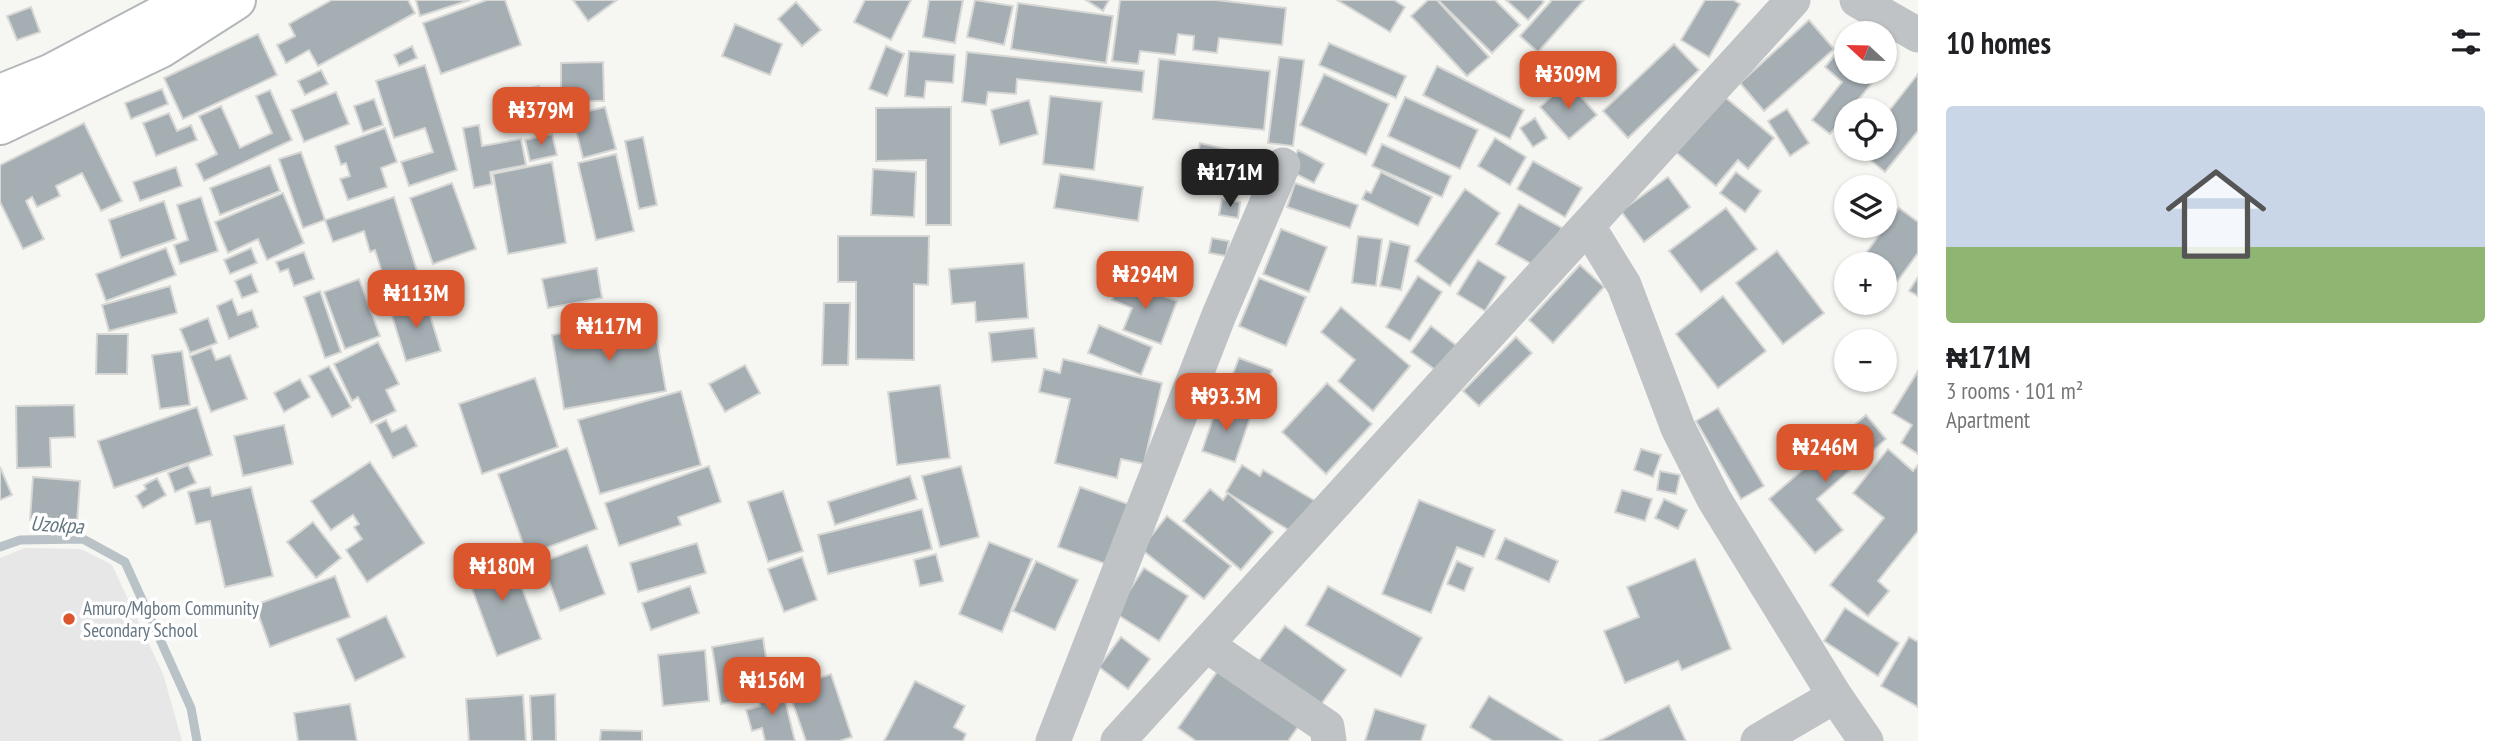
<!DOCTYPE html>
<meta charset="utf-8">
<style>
:root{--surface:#fff;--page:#f6f6f6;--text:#202124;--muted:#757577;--line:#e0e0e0;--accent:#dc562d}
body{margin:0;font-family:"PT Sans Narrow",sans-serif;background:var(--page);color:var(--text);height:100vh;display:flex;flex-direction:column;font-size:26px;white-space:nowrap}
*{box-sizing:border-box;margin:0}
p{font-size:23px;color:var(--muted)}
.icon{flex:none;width:38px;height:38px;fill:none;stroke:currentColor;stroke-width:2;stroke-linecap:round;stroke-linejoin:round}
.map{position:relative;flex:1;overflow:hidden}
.details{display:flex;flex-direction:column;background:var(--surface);width:595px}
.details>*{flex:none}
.needle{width:46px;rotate:292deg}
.buttons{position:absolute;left:1834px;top:21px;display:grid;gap:14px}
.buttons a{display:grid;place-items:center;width:63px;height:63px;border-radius:50%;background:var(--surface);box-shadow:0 2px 5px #0004;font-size:35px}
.price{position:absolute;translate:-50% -60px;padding:0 16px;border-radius:14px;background:var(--accent);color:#fff;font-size:23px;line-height:46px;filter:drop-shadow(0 2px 4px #0008)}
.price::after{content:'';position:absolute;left:50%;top:42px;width:21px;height:16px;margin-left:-10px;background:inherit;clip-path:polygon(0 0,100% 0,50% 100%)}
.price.current{background:#222;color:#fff}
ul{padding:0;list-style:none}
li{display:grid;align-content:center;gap:14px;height:371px;padding:0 28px}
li+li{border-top:2px solid var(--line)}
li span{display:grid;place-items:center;height:217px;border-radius:7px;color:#555}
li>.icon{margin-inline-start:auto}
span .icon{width:126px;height:126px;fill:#fffc;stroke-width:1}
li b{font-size:30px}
h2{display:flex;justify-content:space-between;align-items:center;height:84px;padding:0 28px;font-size:30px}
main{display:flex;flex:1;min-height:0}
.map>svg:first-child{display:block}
.built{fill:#e6e7e6}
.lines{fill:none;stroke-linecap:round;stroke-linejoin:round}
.stream{stroke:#b8c2c7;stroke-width:9}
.building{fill:#a5aeb3;stroke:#d7d7d5;stroke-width:2}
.major-casing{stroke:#b2b7ba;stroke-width:42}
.minor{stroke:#bfc3c6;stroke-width:35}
.major{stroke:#fff;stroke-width:38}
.poi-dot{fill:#dc562d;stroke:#fff;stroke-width:2.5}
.labels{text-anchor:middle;stroke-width:7;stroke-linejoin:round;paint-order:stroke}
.poi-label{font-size:19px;fill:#667682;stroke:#fff;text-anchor:start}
.water-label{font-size:21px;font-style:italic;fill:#62777f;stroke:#fff}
</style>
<main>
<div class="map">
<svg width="1918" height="741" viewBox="0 0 1918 741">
<rect width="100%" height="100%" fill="#f6f6f2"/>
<path class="built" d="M25,548L81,549L112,565L163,674L182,741H0V558Z"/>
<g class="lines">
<path class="stream" d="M0,547L20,540L83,539L125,562L191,708L197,741"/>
</g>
<g class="building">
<path d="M332,0H408L415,13L318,66L309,50L286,63L277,45L295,36L289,24Z"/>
<path d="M416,0H470L420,16Z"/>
<path d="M487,0H505L521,45L441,74L423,23Z"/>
<path d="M573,0H617L588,21Z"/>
<path d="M865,0H911L891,40L854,22Z"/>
<path d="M929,0H963L955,43L923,37Z"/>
<path d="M975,0L1013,6L1004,45L967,37Z"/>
<path d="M1086,0H1109L1103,11Z"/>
<path d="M1120,0H1216L1286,8L1282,45L1219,38L1217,53L1193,50L1194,36L1178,34L1175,55L1140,51L1138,64L1112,61Z"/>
<path d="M1337,0H1394L1405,7L1390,32Z"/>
<path d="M1428,0H1437L1489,57L1467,76L1411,16Z"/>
<path d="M1438,0H1495L1520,25L1492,53Z"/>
<path d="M1506,0H1541L1544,2L1528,20Z"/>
<path d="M1552,0H1584L1538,52L1520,36Z"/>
<path d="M1705,0H1733L1740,4L1709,57L1681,40Z"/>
<path d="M796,2L821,30L802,46L778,19Z"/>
<path d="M1018,3L1113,16L1106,63L1011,49Z"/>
<path d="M31,7L40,32L17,40L7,16Z"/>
<path d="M1809,20L1834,49L1764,111L1740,83Z"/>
<path d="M735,24L782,44L770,75L722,56Z"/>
<path d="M1858,26L1867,33H1852Z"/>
<path d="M258,34L277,75L183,119L164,78Z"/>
<path d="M1846,41V72H1881L1850,110H1846V115L1830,134L1812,120L1842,82L1825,67Z"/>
<path d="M1329,43L1406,76L1396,98L1319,65Z"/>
<path d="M1674,44L1699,70L1628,138L1603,111Z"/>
<path d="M412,46L417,58L399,66L394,55Z"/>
<path d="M886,46L904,54L887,96L869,89Z"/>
<path d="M1885,48L1894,56L1885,67Z"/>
<path d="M909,51L955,55L953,83L926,81L924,98L905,96Z"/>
<path d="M967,52L1144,71L1142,92L1017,79L1016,94L988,92L986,105L962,102Z"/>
<path d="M1279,57L1304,60L1293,146L1268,143Z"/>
<path d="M1159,59L1270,71L1264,130L1153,119Z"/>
<path d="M603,62L604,101H576L575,88L561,89V63Z"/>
<path d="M425,65L457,170L409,186L401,162L433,152L425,128L394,138L376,81Z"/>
<path d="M1437,66L1524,110L1510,139L1423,95Z"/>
<path d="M321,70L328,84L305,95L298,81Z"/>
<path d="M1324,74L1389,104L1366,155L1300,125Z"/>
<path d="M1918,74V131L1885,172L1858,150L1885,149V116Z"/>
<path d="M1568,82L1597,115L1569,139L1540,107Z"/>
<path d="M539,86L549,125L532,129L522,90Z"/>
<path d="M162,89L168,104L131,119L125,103Z"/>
<path d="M270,90L292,140L204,181L196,164L217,154L199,116L221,106L240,148L272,133L256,96Z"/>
<path d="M336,92L349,124L304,142L291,110Z"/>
<path d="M1720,93L1774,138L1748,169L1738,160L1716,186L1672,149Z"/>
<path d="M1050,96L1102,102L1094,170L1043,164Z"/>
<path d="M1405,97L1478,130L1460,169L1388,136Z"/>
<path d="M374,99L383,125L363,132L354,106Z"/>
<path d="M1029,100L1038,134L1000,145L991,110Z"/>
<path d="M605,107L616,149L583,158L572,115Z"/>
<path d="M951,107V225H926V160L876,161V108Z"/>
<path d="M1787,109L1809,143L1790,156L1768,121Z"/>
<path d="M169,113L177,131L191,125L197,140L156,156L143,123Z"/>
<path d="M1535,118L1547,138L1533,147L1520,128Z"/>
<path d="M84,123L122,201L101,211L82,173L56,186L60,196L37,207L32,197L26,201L44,239L23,249L0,202V165Z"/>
<path d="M479,125L482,146L521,139L526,165L490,172L492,184L474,188L463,128Z"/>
<path d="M385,128L397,162L381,168L387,187L348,200L340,179L350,176L346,163L341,165L335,146Z"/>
<path d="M552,134L557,155L530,161L525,140Z"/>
<path d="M643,137L657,205L639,209L625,141Z"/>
<path d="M1495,138L1526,157L1510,185L1478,166Z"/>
<path d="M1200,143L1259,157L1253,185L1224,178L1221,191L1191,184Z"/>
<path d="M1382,144L1451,176L1442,197L1372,166Z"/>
<path d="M1298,150L1324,164L1314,183L1288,170Z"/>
<path d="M301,152L325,220L303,228L279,159Z"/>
<path d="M616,154L634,231L596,240L578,163Z"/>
<path d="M1533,161L1582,188L1565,217L1517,189Z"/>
<path d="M552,162L566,243L508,254L493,174Z"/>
<path d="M270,165L280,191L220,215L210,188Z"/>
<path d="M176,167L182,186L140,201L133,182Z"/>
<path d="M873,169L916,172L914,217L871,215Z"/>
<path d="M1381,172L1432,197L1418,226L1362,199L1366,191L1371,193Z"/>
<path d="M1736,172L1761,191L1745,212L1720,193Z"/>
<path d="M1060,174L1143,187L1138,221L1054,208Z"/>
<path d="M1668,177L1690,207L1644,242L1621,211Z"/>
<path d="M452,183L476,249L433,264L410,198Z"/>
<path d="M1295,183L1358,205L1350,228L1287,207Z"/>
<path d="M1465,189L1500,213L1450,286L1415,261Z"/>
<path d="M283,193L304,243L267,260L258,239L228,253L215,222Z"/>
<path d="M201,197L218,251L180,264L174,245L188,240L177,205Z"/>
<path d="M394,197L421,284L389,295L375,250L370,252L364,231L333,242L325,220Z"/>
<path d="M1222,199L1240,202L1238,218L1219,215Z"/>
<path d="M164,201L176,239L121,258L109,220Z"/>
<path d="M1519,204L1562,228L1539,268L1496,244Z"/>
<path d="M1726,208L1757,249L1701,292L1669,251Z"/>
<path d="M1899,208L1918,222V253L1885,298V264H1858Z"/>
<path d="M1281,229L1327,247L1309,292L1263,274Z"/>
<path d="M838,236H929L928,285L914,284V360L856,359V282H838Z"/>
<path d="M1358,236L1382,239L1376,286L1352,283Z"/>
<path d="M1212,238L1229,241L1226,256L1209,253Z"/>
<path d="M1390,241L1410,246L1401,290L1380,286Z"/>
<path d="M166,248L176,275L106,301L96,274Z"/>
<path d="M251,248L257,263L230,274L224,260Z"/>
<path d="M1777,251L1824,313L1783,344L1736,283Z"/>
<path d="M304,252L314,279L294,286L288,269L280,272L276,262Z"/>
<path d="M1478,260L1506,277L1485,311L1457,294Z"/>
<path d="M1024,263L1028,318L976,322L975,302L952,304L949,269Z"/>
<path d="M1580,265L1604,287L1553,343L1529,320Z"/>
<path d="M597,268L602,298L548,308L542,279Z"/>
<path d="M251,274L258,292L242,298L235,281Z"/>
<path d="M1418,276L1442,292L1410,341L1386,327Z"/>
<path d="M1918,277V296L1909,291Z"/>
<path d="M1259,278L1306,297L1286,346L1239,326Z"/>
<path d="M359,279L380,336L345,349L324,292Z"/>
<path d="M1120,279L1177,301L1161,344L1123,330L1132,308L1112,300Z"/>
<path d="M170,286L177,313L109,331L102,305Z"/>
<path d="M320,291L341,352L325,358L304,297Z"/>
<path d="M1723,296L1766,351L1718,388L1676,334Z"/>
<path d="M232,299L238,315L252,310L258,327L229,339L217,306Z"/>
<path d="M425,299L441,351L406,361L390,309Z"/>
<path d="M824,303H850L848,365H822Z"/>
<path d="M1867,303H1881L1876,310Z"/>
<path d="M1341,307L1410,366L1373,411L1338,381L1355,360L1321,332Z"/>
<path d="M653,317L666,391L564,409L552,335Z"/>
<path d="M208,318L217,343L190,353L180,329Z"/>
<path d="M1099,325L1152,347L1141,375L1088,353Z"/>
<path d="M1431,326L1457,346L1438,372L1411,352Z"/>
<path d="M1034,328L1037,358L992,362L989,333Z"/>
<path d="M97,334H128L127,374H96Z"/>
<path d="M1516,337L1532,353L1479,406L1463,391Z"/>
<path d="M378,342L399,384L386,390L396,411L371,423L358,397L352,401L334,364Z"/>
<path d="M211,348L216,360L230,355L247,399L211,412L190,356Z"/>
<path d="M182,351L190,405L160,409L152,355Z"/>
<path d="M1239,358L1272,370L1259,406L1217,391L1223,376L1231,379Z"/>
<path d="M1063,359L1162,383L1144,464L1121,459L1117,478L1055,463L1070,399L1039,392L1044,369L1060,373Z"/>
<path d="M745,365L760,393L725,412L709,384Z"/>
<path d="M329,366L351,407L332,417L309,376Z"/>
<path d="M1918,371V454L1901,443L1912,425L1892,413Z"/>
<path d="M535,378L558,447L482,474L459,404Z"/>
<path d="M300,379L310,397L284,412L274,393Z"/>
<path d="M1327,383L1372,424L1326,474L1282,432Z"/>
<path d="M940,385L950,458L897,465L888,392Z"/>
<path d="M681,391L701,465L600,494L578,420Z"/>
<path d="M1218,403L1251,415L1235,462L1202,451Z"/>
<path d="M74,405L75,437L50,438L51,467L17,468L16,406Z"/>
<path d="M197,407L212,455L114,488L98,441Z"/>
<path d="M1718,408L1764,486L1741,499L1696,421Z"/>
<path d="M1866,415L1886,439L1817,499L1843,530L1815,553L1769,499Z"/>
<path d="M386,420L392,432L406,425L417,446L393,458L376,425Z"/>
<path d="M284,425L293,464L243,476L234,436Z"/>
<path d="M567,448L597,529L527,555L498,474Z"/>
<path d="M1641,449L1661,455L1653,477L1634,470Z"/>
<path d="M1888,449L1913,471L1918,465V531L1878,581L1889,591L1868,616L1830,585L1884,518L1853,493Z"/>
<path d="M370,462L424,543L367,582L346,550L362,539L354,527L359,524L353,515L331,530L311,501Z"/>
<path d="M188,465L196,483L175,492L168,473Z"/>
<path d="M1242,465L1260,476L1263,470L1317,502L1297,535L1226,492Z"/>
<path d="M709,466L721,502L678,517L681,525L619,546L605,503Z"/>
<path d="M961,466L979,537L940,547L922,476Z"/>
<path d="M0,467L12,495L0,500Z"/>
<path d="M1660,471L1680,475L1676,494L1657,490Z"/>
<path d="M910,476L917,499L835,525L828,502Z"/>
<path d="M33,477L80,481L77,523L30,520Z"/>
<path d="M157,478L166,495L143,508L136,496L146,489L144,485Z"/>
<path d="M210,487L212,496L251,487L273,576L225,587L210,521L196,524L188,492Z"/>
<path d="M1080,487L1128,504L1106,564L1058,547Z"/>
<path d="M1210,489L1223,500L1228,493L1273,532L1241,570L1183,521Z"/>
<path d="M1622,490L1652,499L1645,521L1615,512Z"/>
<path d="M783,491L803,551L768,562L748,502Z"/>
<path d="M1664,499L1687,510L1678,529L1655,518Z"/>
<path d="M1419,500L1495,530L1484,557L1457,547L1431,613L1382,594Z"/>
<path d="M922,509L932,549L828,574L818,535Z"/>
<path d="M1167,516L1231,566L1204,599L1141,549Z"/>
<path d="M313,522L341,558L316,578L287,542Z"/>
<path d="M1505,538L1558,561L1549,582L1496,559Z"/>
<path d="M989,542L1032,559L1002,632L959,614Z"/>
<path d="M697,543L706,573L638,592L630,563Z"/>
<path d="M587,545L605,594L560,611L542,562Z"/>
<path d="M508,551L541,639L497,656L464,567Z"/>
<path d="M936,554L943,581L920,586L914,560Z"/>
<path d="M802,557L817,600L784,612L768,569Z"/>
<path d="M1695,559L1731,649L1682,670L1678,661L1625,683L1604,631L1639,617L1627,587Z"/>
<path d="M1036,561L1078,580L1055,630L1013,611Z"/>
<path d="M1457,561L1473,568L1464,591L1447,584Z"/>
<path d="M1144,568L1188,596L1159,641L1115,613Z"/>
<path d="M335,576L350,617L270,647L255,605Z"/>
<path d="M690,586L699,613L651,630L642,603Z"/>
<path d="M1328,586L1422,638L1401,677L1306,625Z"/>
<path d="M1845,608L1899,643L1878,676L1824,641Z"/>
<path d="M386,616L405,657L355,681L337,639Z"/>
<path d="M1285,626L1346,670L1319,707L1258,662Z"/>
<path d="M1121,637L1150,659L1128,689L1099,667Z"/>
<path d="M1909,637L1918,642V707L1881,686Z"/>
<path d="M763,638L769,676L746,680L749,699L721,704L712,647Z"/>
<path d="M705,650L709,701L663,706L658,655Z"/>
<path d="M1219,669L1300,724L1288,741H1196L1178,728Z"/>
<path d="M831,674L852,737L839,741H806L788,689Z"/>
<path d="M915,681L965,706L954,727L966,734L963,741H884Z"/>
<path d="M782,688L795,741H765L762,728L752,731L746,710L760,706L757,694Z"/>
<path d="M555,694L556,741H532L530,696Z"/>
<path d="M523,695L526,741H469L466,699Z"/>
<path d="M1489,696L1562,740L1561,741H1493L1470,727Z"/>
<path d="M350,704L357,741H298L294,713Z"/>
<path d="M1669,705L1686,741H1599Z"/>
<path d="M1375,709L1426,725L1421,741H1365Z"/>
<path d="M601,730L642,731V741H600Z"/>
</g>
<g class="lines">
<defs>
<g id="major">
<path d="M0,94L50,74L190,0"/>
<path d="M0,125L161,48L236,0"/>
</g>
</defs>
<use href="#major" class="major-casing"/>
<g class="minor">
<path d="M1857,0L1918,35"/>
<path d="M1589,228L1624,285L1678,428L1714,499L1835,696L1866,741"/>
<path d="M1208,646L1327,727L1329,741"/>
<path d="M1053,741L1219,315L1283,165"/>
<path d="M1118,741L1793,0"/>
<path d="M1758,741L1835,696"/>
</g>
<use href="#major" class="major"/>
</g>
<circle class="poi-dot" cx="69" cy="619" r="7"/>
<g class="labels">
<g class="poi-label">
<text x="83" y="615">Amuro/Mgbom Community<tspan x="83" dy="22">Secondary School</tspan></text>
</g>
<g class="water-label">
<text transform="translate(57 525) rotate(4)" y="7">Uzokpa</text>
</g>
</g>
</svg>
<div class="buttons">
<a><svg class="needle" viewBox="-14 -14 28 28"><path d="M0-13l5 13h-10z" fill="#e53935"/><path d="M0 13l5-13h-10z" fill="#757577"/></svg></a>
<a><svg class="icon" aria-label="locate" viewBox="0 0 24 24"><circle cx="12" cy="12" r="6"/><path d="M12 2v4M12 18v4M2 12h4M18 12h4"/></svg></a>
<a><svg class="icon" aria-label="layers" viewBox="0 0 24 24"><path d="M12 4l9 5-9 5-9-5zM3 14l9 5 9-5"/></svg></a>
<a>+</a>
<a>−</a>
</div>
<b class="price" style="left:1568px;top:111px">₦309M</b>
<b class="price" style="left:541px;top:147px">₦379M</b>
<b class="price current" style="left:1230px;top:209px">₦171M</b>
<b class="price" style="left:1145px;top:311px">₦294M</b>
<b class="price" style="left:416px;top:330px">₦113M</b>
<b class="price" style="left:609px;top:363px">₦117M</b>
<b class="price" style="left:1226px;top:433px">₦93.3M</b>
<b class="price" style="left:1825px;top:484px">₦246M</b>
<b class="price" style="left:502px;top:603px">₦180M</b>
<b class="price" style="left:772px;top:717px">₦156M</b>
</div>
<section class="details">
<h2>10 homes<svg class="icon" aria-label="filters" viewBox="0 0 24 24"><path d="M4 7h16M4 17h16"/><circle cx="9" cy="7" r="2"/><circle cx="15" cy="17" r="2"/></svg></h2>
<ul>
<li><span style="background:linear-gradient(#c9d6e8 65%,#8fb573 0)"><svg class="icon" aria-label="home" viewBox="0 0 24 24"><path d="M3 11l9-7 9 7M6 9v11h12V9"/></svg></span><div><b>₦171M</b><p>3 rooms · 101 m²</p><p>Apartment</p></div></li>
</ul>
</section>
</main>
